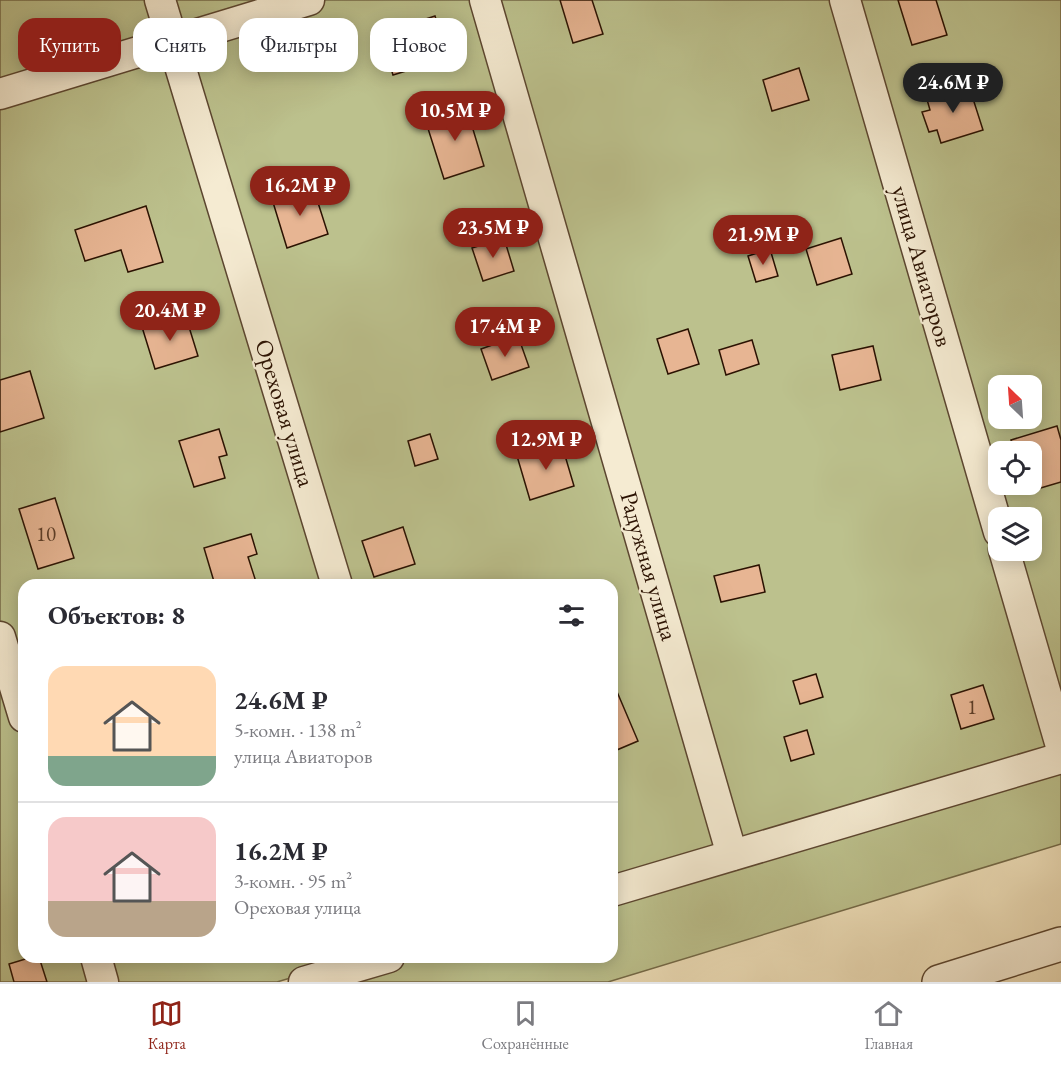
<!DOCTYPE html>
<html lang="ru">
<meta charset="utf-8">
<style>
:root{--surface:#fff;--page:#f2f2f3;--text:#2b2b33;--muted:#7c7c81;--line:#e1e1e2;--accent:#8f2418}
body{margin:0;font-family:"EB Garamond",serif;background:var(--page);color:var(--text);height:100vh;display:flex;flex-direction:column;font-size:22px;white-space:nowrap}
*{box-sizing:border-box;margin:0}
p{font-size:20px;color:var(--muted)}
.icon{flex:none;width:33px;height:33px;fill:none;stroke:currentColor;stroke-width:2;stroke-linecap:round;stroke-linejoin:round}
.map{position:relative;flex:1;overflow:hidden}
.panel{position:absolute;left:18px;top:579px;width:600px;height:384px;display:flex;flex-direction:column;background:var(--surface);border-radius:18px;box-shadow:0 3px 15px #0003}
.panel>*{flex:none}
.hud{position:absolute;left:18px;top:18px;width:600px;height:54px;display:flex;gap:12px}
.needle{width:39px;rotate:335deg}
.buttons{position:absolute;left:988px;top:375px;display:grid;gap:12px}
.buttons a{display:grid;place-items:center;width:54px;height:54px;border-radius:12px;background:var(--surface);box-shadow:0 3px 15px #0003;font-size:30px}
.price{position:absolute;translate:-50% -51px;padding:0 14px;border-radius:21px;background:var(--accent);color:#fff;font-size:20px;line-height:39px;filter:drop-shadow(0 2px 3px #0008)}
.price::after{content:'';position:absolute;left:50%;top:36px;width:18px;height:14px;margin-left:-9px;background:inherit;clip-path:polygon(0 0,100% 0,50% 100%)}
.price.active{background:#222;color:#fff}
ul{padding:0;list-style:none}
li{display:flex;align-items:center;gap:18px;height:150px;padding:0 30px}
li+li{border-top:2px solid var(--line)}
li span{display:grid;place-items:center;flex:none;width:168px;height:120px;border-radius:18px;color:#555}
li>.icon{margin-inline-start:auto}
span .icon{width:72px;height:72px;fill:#fffc;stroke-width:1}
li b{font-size:26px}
h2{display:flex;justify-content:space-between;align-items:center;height:72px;padding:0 30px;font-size:26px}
.pill{padding:0 21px;border-radius:18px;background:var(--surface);box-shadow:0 3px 15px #0003;font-size:21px;line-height:54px}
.pill.active{background:var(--accent);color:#fff}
.tab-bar{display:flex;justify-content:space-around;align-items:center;height:84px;border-top:2px solid var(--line);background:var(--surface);font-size:16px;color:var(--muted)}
.tab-bar a{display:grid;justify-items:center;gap:3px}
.tab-bar .active{color:var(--accent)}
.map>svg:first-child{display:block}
.green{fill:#bcc18d;stroke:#746a48;stroke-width:1.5;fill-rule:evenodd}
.building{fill:#e7b593;stroke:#2b1202;stroke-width:1.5}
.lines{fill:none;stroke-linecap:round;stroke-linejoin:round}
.minor-casing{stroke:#5c4630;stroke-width:33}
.tertiary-casing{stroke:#5c4630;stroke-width:36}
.minor{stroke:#f5ebd2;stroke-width:30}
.tertiary{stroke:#f5ebd2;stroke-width:33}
.labels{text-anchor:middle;stroke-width:4.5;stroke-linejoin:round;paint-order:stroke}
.number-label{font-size:21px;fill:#5a3b26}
.street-label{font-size:24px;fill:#2b1202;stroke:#f5ebd2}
</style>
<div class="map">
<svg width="1061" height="982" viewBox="0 0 1061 982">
<rect width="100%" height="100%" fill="#efe0ba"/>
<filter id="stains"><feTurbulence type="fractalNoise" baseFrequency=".00333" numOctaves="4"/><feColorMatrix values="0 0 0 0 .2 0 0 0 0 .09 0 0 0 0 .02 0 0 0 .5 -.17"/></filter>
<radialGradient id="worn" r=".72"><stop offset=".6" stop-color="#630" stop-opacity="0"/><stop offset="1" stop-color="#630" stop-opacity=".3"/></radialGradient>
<g class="green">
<path d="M0,0H1061V746L612,881V585H24V957H360L277,982H0ZM999,386H1032V418H999ZM999,452H1032V484H999ZM999,518H1032V550H999Z"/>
<path d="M1061,760V844L608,982H324L407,957H612V895Z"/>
</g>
<g class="building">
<path d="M560,0H592L603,34L573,43Z"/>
<path d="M898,0H936L947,35L912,45Z"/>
<path d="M435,16L448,58L393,75L385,48L402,42L398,28Z"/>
<path d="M799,68L809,100L772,111L763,80Z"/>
<path d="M968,83L983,130L941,143L937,130L929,132L922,112L930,110L926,96Z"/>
<path d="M466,106L484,166L444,179L425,119Z"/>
<path d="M313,187L328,234L287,248L272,199Z"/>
<path d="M146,206L163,262L128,272L121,250L85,261L75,230Z"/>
<path d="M504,238L514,271L483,281L472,248Z"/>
<path d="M841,238L852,274L817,285L806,249Z"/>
<path d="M770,249L778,276L756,282L748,256Z"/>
<path d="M185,314L198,356L155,369L142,327Z"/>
<path d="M688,329L699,364L668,374L657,339Z"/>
<path d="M518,336L529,367L492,380L481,349Z"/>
<path d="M752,340L759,364L726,375L719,350Z"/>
<path d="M873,346L881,380L840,390L832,355Z"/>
<path d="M30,371L44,418L0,432V380Z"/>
<path d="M1057,426L1061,440V482L1027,492L1024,484H1032V452H1015L1011,440Z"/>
<path d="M219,429L227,455L219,457L225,478L194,487L179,441Z"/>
<path d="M430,434L438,459L415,466L408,441Z"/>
<path d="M561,442L574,486L530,500L517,456Z"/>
<path d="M55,498L74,558L38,569L19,509Z"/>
<path d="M403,527L415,564L374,577L362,541Z"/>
<path d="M251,534L257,554L248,557L257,585H215L204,548Z"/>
<path d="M759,565L765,592L721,602L714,576Z"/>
<path d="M816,674L823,697L800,704L793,681Z"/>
<path d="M612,680L638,741L612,752Z"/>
<path d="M983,685L994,719L961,729L951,695Z"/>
<path d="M807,730L814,754L791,761L784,737Z"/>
<path d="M32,957H39L47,982H14L9,964Z"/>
</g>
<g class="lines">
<defs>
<g id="minor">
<path d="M160,0L337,585"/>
<path d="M485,0L732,855"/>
<path d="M845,0L999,532"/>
<path d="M0,94L309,0"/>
<path d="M1004,550L1061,746"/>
<path d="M0,637L24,717"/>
<path d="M612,891L1061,758"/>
<path d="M96,957L103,982"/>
<path d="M304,982L389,957"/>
</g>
<path id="tertiary" d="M939,982L1061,944"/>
</defs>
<use href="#minor" class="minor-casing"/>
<use href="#tertiary" class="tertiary-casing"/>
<use href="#minor" class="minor"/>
<use href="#tertiary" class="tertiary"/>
</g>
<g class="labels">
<g class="number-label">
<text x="46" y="541">10</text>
<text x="972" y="714">1</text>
</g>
<g class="street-label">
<text transform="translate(922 266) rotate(74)" y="8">улица Авиаторов</text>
<text transform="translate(285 413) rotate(73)" y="8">Ореховая улица</text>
<text transform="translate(649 566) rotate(74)" y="8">Радужная улица</text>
</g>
</g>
<rect width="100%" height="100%" filter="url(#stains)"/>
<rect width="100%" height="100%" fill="url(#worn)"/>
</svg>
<div class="buttons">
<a><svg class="needle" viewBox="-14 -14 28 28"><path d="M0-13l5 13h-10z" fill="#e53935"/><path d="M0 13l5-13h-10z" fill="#7c7c81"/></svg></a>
<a><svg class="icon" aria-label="locate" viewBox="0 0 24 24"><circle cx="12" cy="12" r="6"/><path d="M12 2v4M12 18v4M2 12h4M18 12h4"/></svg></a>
<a><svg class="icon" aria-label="layers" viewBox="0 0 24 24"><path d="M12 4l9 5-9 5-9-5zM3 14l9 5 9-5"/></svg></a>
</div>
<b class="price active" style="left:953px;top:114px">24.6M ₽</b>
<b class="price" style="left:455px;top:142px">10.5M ₽</b>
<b class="price" style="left:300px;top:217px">16.2M ₽</b>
<b class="price" style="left:493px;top:259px">23.5M ₽</b>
<b class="price" style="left:763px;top:266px">21.9M ₽</b>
<b class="price" style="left:170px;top:342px">20.4M ₽</b>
<b class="price" style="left:505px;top:358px">17.4M ₽</b>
<b class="price" style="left:546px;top:471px">12.9M ₽</b>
<div class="hud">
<a class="pill active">Купить</a>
<a class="pill">Снять</a>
<a class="pill">Фильтры</a>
<a class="pill">Новое</a>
</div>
<section class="panel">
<h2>Объектов: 8<svg class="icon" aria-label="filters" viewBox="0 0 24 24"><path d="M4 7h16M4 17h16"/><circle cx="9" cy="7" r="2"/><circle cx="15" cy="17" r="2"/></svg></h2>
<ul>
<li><span style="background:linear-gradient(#ffd9b3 75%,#7fa58c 0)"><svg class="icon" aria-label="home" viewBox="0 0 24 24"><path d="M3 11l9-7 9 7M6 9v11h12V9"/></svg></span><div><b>24.6M ₽</b><p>5-комн. · 138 m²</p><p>улица Авиаторов</p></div></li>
<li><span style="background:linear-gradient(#f6c9c9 70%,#b9a48a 0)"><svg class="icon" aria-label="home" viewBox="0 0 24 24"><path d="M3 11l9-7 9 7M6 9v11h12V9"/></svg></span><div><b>16.2M ₽</b><p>3-комн. · 95 m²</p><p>Ореховая улица</p></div></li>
</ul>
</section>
</div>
<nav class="tab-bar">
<a class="active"><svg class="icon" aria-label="map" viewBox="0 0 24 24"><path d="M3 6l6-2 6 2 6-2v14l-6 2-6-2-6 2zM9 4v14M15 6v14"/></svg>Карта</a>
<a><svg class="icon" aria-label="saved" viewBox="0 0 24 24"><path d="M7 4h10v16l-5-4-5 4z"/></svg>Сохранённые</a>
<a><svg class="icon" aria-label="home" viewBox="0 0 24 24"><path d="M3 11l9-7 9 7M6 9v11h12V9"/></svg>Главная</a>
</nav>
